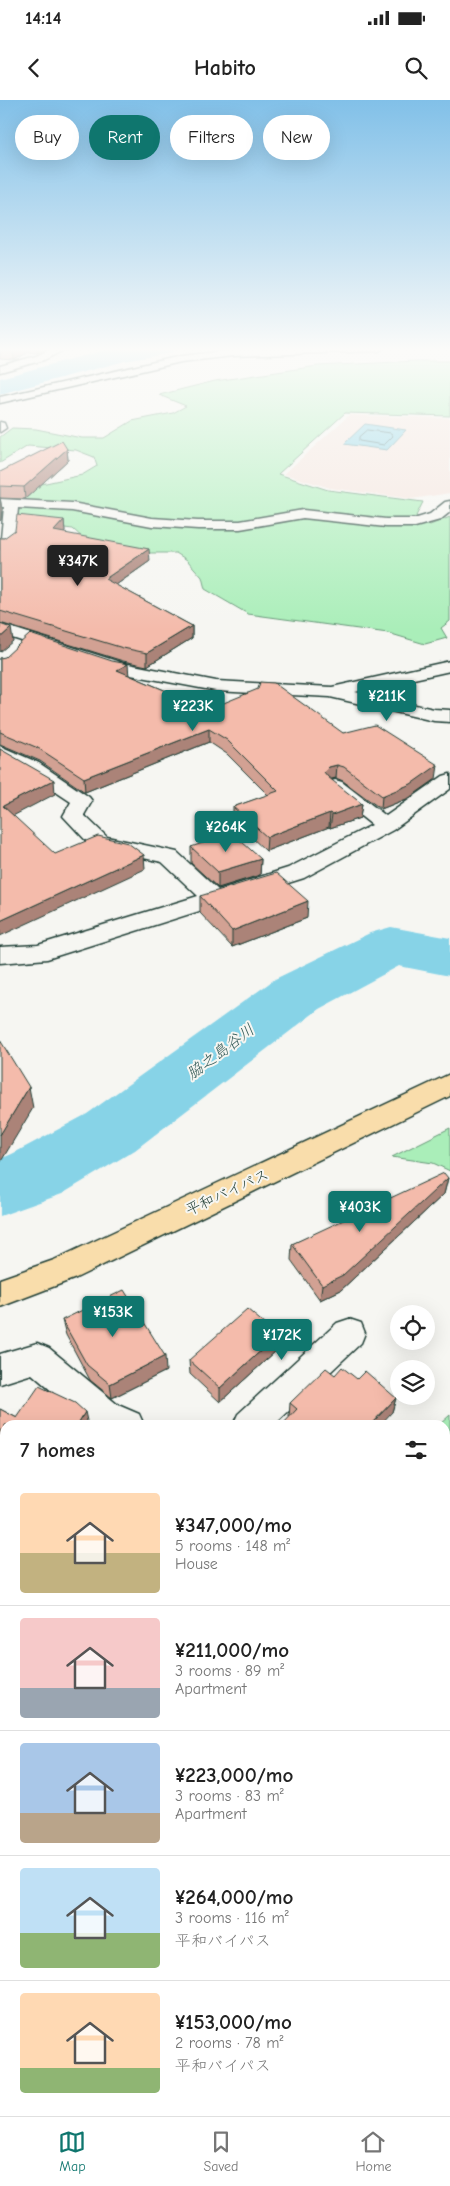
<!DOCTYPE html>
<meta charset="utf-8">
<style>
:root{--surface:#fff;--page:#f6f6f6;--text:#222;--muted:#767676;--line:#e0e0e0;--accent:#0f766e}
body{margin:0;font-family:"Comic Neue","Klee One",sans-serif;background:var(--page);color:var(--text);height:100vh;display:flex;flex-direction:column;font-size:19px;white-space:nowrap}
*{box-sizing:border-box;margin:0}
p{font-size:16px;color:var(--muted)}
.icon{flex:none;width:28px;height:28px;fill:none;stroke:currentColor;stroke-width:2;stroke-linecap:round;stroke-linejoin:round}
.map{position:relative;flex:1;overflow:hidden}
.panel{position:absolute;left:0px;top:1320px;width:450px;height:696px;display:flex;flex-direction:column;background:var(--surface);border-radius:15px 15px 0 0;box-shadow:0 5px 20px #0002}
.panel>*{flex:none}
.top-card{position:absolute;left:15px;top:15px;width:420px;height:45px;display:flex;gap:10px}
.buttons{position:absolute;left:390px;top:1205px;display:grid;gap:10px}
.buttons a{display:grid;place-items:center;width:45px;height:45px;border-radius:50%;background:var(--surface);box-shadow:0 5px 20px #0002;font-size:25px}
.price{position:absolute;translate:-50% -42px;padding:0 11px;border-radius:5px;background:var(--accent);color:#fff;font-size:16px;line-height:32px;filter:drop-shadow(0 1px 2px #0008)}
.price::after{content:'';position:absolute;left:50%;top:30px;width:15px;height:11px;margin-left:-8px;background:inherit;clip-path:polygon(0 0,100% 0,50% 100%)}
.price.active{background:#222;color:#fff}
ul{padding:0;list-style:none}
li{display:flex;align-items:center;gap:15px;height:125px;padding:0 20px}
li+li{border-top:1px solid var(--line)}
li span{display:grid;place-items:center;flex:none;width:140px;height:100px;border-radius:5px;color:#555}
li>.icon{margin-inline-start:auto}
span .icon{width:60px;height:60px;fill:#fffc;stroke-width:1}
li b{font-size:21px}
h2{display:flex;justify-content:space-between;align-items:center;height:60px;padding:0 20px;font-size:21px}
.tag{padding:0 18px;border-radius:22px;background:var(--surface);box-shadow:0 5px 20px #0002;font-size:18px;line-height:45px}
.tag.active{background:var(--accent);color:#fff}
.status{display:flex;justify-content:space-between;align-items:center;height:35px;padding:0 25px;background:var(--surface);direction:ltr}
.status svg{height:14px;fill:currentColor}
header{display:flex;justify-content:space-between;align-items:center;height:65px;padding:0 20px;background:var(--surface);font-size:22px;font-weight:800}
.tabs{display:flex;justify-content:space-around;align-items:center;height:70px;border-top:1px solid var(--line);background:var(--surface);font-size:14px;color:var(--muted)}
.tabs a{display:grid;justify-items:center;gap:2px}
.tabs .active{color:var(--accent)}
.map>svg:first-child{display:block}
.built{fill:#f5e4dd}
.green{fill:#aaeeb9;stroke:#649676}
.water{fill:#87d3e7;stroke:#5d979f}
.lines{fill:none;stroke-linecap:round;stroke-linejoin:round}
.shore{stroke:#49797c;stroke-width:1}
.river{fill:#87d3e7;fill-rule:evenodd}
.minor-casing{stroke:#1f3d34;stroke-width:3}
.highway-casing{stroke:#1f3d34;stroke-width:3}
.minor{fill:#f6f6f2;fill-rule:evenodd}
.highway{fill:#f9ddab;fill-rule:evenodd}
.wall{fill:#d2a193;stroke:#1f3d34}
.shaded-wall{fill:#ab8378;stroke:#1f3d34}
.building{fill:#f4bbab;stroke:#1f3d34}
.labels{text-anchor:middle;stroke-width:4;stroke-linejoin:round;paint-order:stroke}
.street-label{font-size:15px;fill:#1f3d34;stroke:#f6f6f2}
.water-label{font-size:16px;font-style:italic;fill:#345b58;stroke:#f6f6f2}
</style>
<div class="status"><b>14:14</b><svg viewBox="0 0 49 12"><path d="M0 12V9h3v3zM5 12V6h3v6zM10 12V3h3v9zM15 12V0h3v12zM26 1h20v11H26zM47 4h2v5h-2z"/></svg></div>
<header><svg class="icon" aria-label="back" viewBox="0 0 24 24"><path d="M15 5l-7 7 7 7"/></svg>Habito<svg class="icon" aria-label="search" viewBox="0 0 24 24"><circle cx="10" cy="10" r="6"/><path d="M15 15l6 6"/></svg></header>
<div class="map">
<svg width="450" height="2016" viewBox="0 0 450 2016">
<rect width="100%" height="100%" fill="#f6f6f2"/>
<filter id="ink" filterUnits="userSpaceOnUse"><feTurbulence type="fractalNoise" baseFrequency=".02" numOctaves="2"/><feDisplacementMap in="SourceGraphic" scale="10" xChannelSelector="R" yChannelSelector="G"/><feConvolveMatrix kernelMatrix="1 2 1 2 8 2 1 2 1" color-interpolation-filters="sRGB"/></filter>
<g filter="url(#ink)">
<path class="built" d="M349,315L450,318V393L412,399L330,388L284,374Z"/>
<g class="green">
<path d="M416,261H450V316L345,313L278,374L328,390L423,402L416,416L430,425L450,417V521L441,528L447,538L425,544L388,533L248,514L205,489L202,477L187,460L176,453H127L94,448L73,429L39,425L17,415L22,403L0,396L37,385L82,375L97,366L94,357L76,350L28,346L0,363V337L12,328L36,329L82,338H104L132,321L173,313L186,306L159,295L215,281L318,266Z"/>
<path d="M450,1028V1071L433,1063L392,1057Z"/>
<path d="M450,1315V2016H374L375,2011H445V1325H439Z"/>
</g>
<path class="water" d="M365,324L406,330L387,350L344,344Z"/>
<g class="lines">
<path class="shore" d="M367,330L391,333L393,336L384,345L359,341V337Z"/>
<g class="river">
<path d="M113,248H175L171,253L125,261L0,294V278Z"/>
<path d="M391,827L450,838V876L399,866L319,909L135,1050L62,1094L0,1116V1059L12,1054L87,1014L275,879L370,833Z"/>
</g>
<defs>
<g id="minor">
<path d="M54,248H68L44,260L0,272V266L36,256Z"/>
<path d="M288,248H384L379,251L233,256L181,262L0,303V297L181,256L233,250Z"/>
<path d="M0,322L4,323L6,328L0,332Z"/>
<path d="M0,399L72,403L152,418L198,421H240L303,410L386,419H414L430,414L445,402L450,401V412L440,420L415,427H386L303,418L240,429H198L152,426L72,411L18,408L15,440L5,448L0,449L4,407H0Z"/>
<path d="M0,524L123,563L216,581L332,587L450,561V571L355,592L434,609L450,610V622L434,621L330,597L216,591L120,573L0,534Z"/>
<path d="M0,646L39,663L89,697L92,701L84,715L107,737L177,752L218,790L288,768L372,725L328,690L325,686L328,682L335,680L342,682L386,716L443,676L450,674V689L393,730L304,778L47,859L0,863V847L38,845L198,796L162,762L92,747L63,716L71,702L35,678L0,659Z"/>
<path d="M349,1219L361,1223L365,1233L361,1243L274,1325H233L238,1314L337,1223Z"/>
<path d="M37,1243L49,1248L118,1305L139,1314L144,1325H91L32,1274L0,1284V1254Z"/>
<path d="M0,1428L5,1430V1469L0,1467Z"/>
<path d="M19,2011H69L68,2016H18Z"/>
</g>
<path id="highway" d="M450,974V996L76,1178L0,1207V1179L54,1160Z"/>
</defs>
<use href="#minor" class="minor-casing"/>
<use href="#highway" class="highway-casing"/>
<use href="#minor" class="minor"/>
<use href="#highway" class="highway"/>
</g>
<g class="wall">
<path d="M0,248H49L37,253L29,252L14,260L0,259Z"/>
<path d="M67,349L68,360L25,399L0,398L2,409L1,420L0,421V372Z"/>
<path d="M64,420L65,432L64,433L150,461L116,485L192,526V538L147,566L123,561L0,523V438H4Z"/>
<path d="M0,558L129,575L209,609L343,633L436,679L409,698L381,709L343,681L336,678L330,680L362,704L360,718L330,728L329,727L266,751L233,720V707L268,695L227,654L209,642L85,692L40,661L0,644Z"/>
<path d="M191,747L261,759L260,775L218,788L191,763Z"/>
<path d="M200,796L307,818L232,847L200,813Z"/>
<path d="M448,1078L444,1094L341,1190L320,1200L291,1160L292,1144Z"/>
<path d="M62,1220L166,1271L112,1298L90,1280L66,1235Z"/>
<path d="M277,1250L220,1302L190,1274L189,1260Z"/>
<path d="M335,1275L357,1279L396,1298L392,1312L289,1317L290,1303Z"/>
<path d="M0,1309L17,1318L88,1325H5V1402L0,1399Z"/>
</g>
<g class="shaded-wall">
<path d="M18,248H29V252L14,260L13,251Z"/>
<path d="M37,248H49L37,253Z"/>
<path d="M67,349L68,360L25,399L24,387Z"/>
<path d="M0,397L2,409L1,420L0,421Z"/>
<path d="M64,420L65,432L55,443L54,431Z"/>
<path d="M149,449L150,461L106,492L105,479Z"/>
<path d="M192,526V538L147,566V553Z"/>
<path d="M11,528L13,541L0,552V538Z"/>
<path d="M128,564L129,577L117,570Z"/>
<path d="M209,629V642L85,692L84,678Z"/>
<path d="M337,665L336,678L327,680L324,672L329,667Z"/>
<path d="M438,665L436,679L409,698L381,709L382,696Z"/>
<path d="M54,680L55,694L5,720L3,706Z"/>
<path d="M362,704L360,718L330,728L332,715Z"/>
<path d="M330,713L329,727L266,751L267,737Z"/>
<path d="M144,755L145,769L0,836V821Z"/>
<path d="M261,759L260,775L218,788V772Z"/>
<path d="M308,801L307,818L232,847V831Z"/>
<path d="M29,987L33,1008L0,1063V1035Z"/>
<path d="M448,1078L444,1094L341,1190L320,1200L322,1185Z"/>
<path d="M278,1235L277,1250L220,1302V1288Z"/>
<path d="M165,1256L166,1271L112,1298L110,1284Z"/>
<path d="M396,1298L392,1312L380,1325H370Z"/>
<path d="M85,1312L88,1325H77Z"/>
</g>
<g class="building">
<path d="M0,248H18L13,251L0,249Z"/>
<path d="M62,341L67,349L24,387L0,386V372Z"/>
<path d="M17,415L64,420L54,431L149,449L105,479L192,526L147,553L123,548L0,511V438H4L15,430Z"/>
<path d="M0,524L11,528L0,538Z"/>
<path d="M30,534L112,561L128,564L117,570L209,609L258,589L260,582L274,583L343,633L375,625L438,665L411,684L382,696L344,667L337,665L329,667L324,672L328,677L362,704L332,715L330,713L267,737L233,707L278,691L227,640L209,629L84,678L38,648L0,632V558L5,557Z"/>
<path d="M0,649L54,680L3,706L55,754L98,736L128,743L144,755L0,821Z"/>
<path d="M232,733L261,759L218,772L191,747Z"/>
<path d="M276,773L308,801L232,831L200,796Z"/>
<path d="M0,940L29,987L0,1035Z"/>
<path d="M444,1073L448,1078L343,1175L322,1185L292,1144Z"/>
<path d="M124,1190L165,1256L110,1284L87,1265L62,1220Z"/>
<path d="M247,1209L278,1235L220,1288L189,1260Z"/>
<path d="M342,1267L357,1279L365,1271L396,1298L370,1325H282L297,1309L290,1303L326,1268L335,1275Z"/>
<path d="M39,1286L75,1303L85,1312L77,1325H5V1392L0,1390V1309L17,1318Z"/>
</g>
</g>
<linearGradient id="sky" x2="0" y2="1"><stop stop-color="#81c0e8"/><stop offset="0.47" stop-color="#fbfbf9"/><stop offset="1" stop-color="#fbfbf9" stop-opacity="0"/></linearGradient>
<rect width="450" height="530" fill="url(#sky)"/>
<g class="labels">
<g class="street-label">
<text transform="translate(227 1092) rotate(-25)" y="5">平和バイパス</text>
</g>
<g class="water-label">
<text transform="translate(220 951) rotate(-37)" y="6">脇之島谷川</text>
</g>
</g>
</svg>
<div class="buttons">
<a><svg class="icon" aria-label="locate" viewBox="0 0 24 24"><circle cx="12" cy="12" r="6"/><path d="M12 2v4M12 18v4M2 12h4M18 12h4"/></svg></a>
<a><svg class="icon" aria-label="layers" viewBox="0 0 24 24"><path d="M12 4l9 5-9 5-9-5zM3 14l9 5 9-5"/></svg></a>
</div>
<b class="price active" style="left:78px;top:487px">¥347K</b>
<b class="price" style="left:387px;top:622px">¥211K</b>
<b class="price" style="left:193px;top:632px">¥223K</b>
<b class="price" style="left:226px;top:753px">¥264K</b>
<b class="price" style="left:360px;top:1133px">¥403K</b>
<b class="price" style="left:113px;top:1238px">¥153K</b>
<b class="price" style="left:282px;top:1261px">¥172K</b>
<div class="top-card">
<a class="tag">Buy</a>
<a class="tag active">Rent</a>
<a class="tag">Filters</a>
<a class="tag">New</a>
</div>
<section class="panel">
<h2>7 homes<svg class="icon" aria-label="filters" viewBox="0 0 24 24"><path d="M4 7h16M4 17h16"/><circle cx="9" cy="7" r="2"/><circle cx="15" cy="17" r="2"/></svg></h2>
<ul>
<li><span style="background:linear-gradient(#ffd9b3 60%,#c2b280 0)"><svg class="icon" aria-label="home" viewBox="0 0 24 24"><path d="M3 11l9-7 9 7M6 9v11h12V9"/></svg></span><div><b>¥347,000/mo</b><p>5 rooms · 148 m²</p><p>House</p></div></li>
<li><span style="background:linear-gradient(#f6c9c9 70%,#9aa5b1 0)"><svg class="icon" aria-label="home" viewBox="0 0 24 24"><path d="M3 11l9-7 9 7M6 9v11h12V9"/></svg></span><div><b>¥211,000/mo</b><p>3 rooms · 89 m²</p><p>Apartment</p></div></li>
<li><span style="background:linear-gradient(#a9c7e8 70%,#b9a48a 0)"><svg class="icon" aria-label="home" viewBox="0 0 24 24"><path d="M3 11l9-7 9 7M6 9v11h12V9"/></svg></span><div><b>¥223,000/mo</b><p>3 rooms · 83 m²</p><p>Apartment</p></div></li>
<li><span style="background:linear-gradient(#bfe0f5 65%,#8fb573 0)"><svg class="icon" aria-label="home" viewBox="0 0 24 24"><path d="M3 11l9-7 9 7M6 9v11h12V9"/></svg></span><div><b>¥264,000/mo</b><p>3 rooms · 116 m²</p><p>平和バイパス</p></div></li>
<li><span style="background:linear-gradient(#ffd9b3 75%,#8fb573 0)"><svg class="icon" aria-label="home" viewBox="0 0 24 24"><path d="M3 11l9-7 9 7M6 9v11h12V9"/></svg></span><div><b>¥153,000/mo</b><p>2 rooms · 78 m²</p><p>平和バイパス</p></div></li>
</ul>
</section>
</div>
<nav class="tabs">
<a class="active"><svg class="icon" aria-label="map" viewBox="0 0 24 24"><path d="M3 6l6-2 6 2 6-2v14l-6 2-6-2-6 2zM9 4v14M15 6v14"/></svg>Map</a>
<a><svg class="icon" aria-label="saved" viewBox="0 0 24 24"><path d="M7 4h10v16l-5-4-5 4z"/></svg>Saved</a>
<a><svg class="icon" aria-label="home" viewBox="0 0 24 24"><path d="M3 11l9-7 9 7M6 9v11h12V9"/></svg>Home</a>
</nav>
